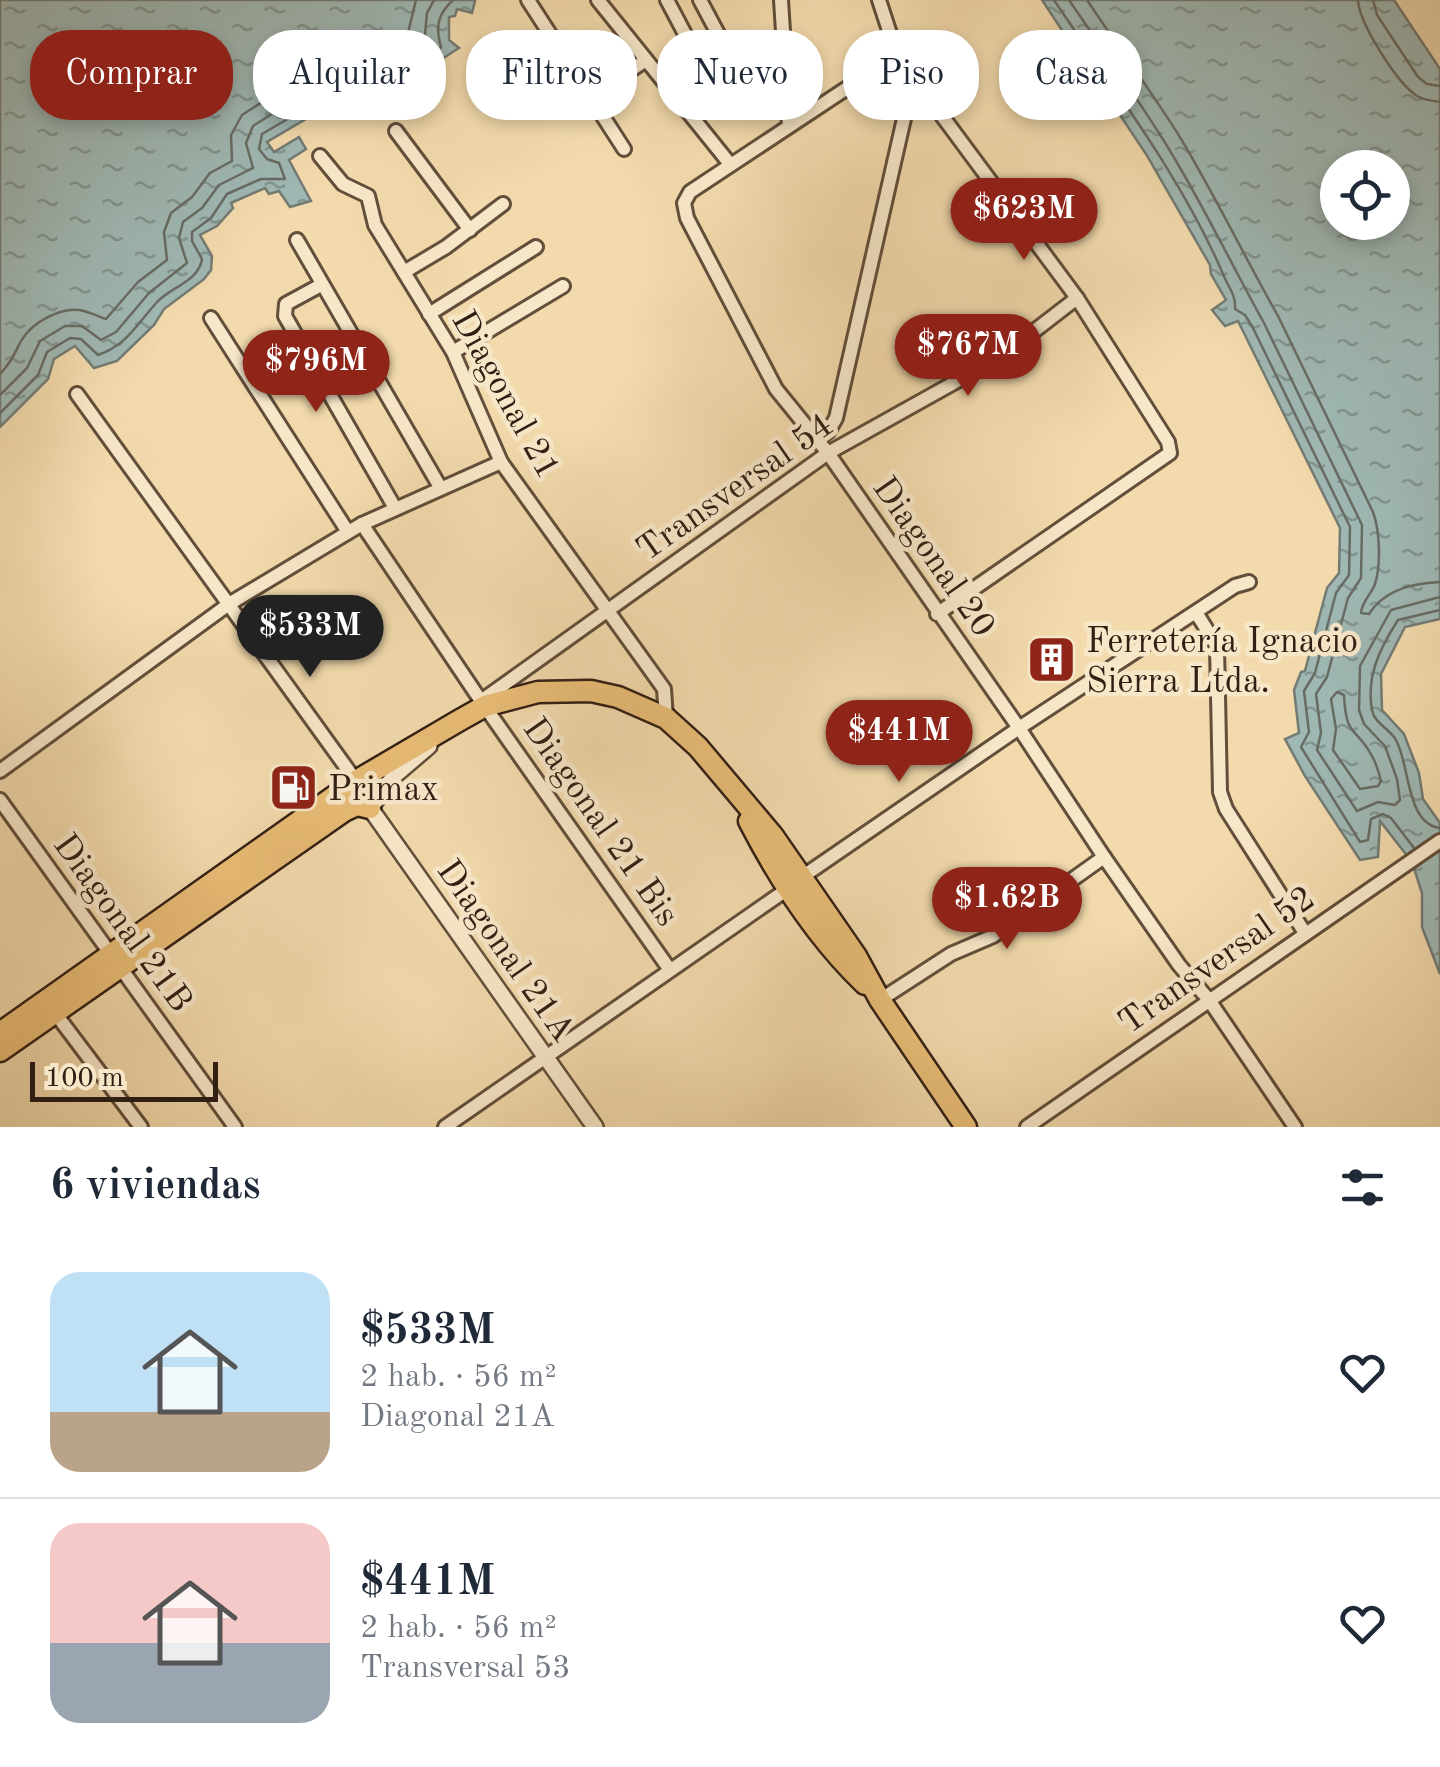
<!DOCTYPE html>
<html lang="es">
<meta charset="utf-8">
<style>
:root{--surface:#fff;--page:#f2f2f3;--text:#1f2937;--muted:#747a83;--line:#e0e1e3;--accent:#8f2418}
body{margin:0;font-family:"Old Standard TT",serif;background:var(--page);color:var(--text);height:100vh;display:flex;flex-direction:column;font-size:38px;white-space:nowrap}
*{box-sizing:border-box;margin:0}
p{font-size:32px;color:var(--muted)}
.icon{flex:none;width:55px;height:55px;fill:none;stroke:currentColor;stroke-width:2;stroke-linecap:round;stroke-linejoin:round}
.map{position:relative;height:1127px;overflow:hidden}
.drawer{display:flex;flex-direction:column;background:var(--surface);flex:1}
.drawer>*{flex:none}
.hud{position:absolute;left:30px;top:30px;width:1380px;height:90px;display:flex;gap:20px}
.buttons{position:absolute;left:1320px;top:150px;display:grid;gap:20px}
.buttons a{display:grid;place-items:center;width:90px;height:90px;border-radius:50%;background:var(--surface);box-shadow:0 5px 15px #0003;font-size:50px}
.scale{position:absolute;left:30px;bottom:25px;width:188px;box-sizing:border-box;padding-left:10px;border:5px solid #321f14;border-top:0;font-size:28px;line-height:35px;white-space:nowrap;color:#321f14;-webkit-text-stroke:8px #f7e7c9;paint-order:stroke}
.price{position:absolute;translate:-50% -85px;padding:0 22px;border-radius:35px;background:var(--accent);color:#fff;font-size:32px;line-height:65px;filter:drop-shadow(0 2px 5px #0008)}
.price::after{content:'';position:absolute;left:50%;top:60px;width:30px;height:22px;margin-left:-15px;background:inherit;clip-path:polygon(0 0,100% 0,50% 100%)}
.price.current{background:#222;color:#fff}
ul{padding:0;list-style:none}
li{display:flex;align-items:center;gap:30px;height:250px;padding:0 50px}
li+li{border-top:2px solid var(--line)}
li span{display:grid;place-items:center;flex:none;width:280px;height:200px;border-radius:30px;color:#555}
li>.icon{margin-inline-start:auto}
span .icon{width:120px;height:120px;fill:#fffc;stroke-width:1}
li b{font-size:42px}
h2{display:flex;justify-content:space-between;align-items:center;height:120px;padding:0 50px;font-size:42px}
.tag{padding:0 35px;border-radius:40px;background:var(--surface);box-shadow:0 5px 15px #0003;font-size:35px;line-height:90px}
.tag.current{background:var(--accent);color:#fff}
.map>svg:first-child{display:block}
.water{fill:url(#water-ripples);stroke:#737b74;stroke-width:2.5;fill-rule:evenodd}
.lines{fill:none;stroke-linecap:round;stroke-linejoin:round}
.shore{stroke:#686c64;stroke-width:2.5}
.minor-casing{stroke:#624e3a;stroke-width:18}
.tertiary-casing{stroke:#624e3a;stroke-width:20}
.primary-casing{stroke:#321f14;stroke-width:25}
.minor{stroke:#f7e7c9;stroke-width:12}
.tertiary{stroke:#f7e7c9;stroke-width:15}
.primary{stroke:#e9bd76;stroke-width:20}
.labels{text-anchor:middle;stroke-width:9;stroke-linejoin:round;paint-order:stroke}
.street-label{font-size:35px;fill:#321f14;stroke:#f7e7c9}
.poi-label{font-size:35px;fill:#321f14;stroke:#f7e7c9;text-anchor:start}
</style>
<div class="map">
<svg width="1440" height="1127" viewBox="0 0 1440 1127">
<defs>
<pattern id="water-ripples" width="26" height="14" patternUnits="userSpaceOnUse" patternTransform="scale(2.5)"><rect width="26" height="14" fill="#9fb8b4"/><path d="M2 4q2-2 4 0t4 0M15 11q2-2 4 0t4 0" fill="none" stroke="#829591"/></pattern>
</defs>
<rect width="100%" height="100%" fill="#f2daac"/>
<filter id="stains"><feTurbulence type="fractalNoise" baseFrequency=".002" numOctaves="4"/><feColorMatrix values="0 0 0 0 .2 0 0 0 0 .09 0 0 0 0 .02 0 0 0 .5 -.17"/></filter>
<radialGradient id="worn" r=".72"><stop offset=".6" stop-color="#630" stop-opacity="0"/><stop offset="1" stop-color="#630" stop-opacity=".3"/></radialGradient>
<g class="water">
<path d="M0,0H474L475,1L472,13L457,9L455,16L449,17V40L459,48L414,77L407,70L393,85L380,72L361,82L356,99L350,93L267,142L274,152L299,137L306,149L289,160L311,201L290,207L279,191L269,194L265,188L231,203L233,208L217,226L200,235L212,256L211,270L204,279L164,309L154,325L117,361L94,368L75,346L54,359L48,379L0,427Z"/>
<path d="M1042,0H1394L1440,69V619L1405,627L1381,674L1382,710L1404,734L1419,773L1423,799L1440,823V974L1422,927V893L1412,862L1380,821L1378,857L1360,860L1305,776L1285,739L1299,733L1294,690L1301,672L1305,671L1327,588L1339,573L1340,528L1238,321L1225,326L1212,310L1226,300L1211,274L1210,265L1146,154L1102,88L1084,99L1080,91L1095,80ZM1338,168H1392V222H1338Z"/>
</g>
<g class="lines">
<g class="shore">
<path d="M1054,0C1113,88 1181,176 1223,274C1228,287 1236,294 1235,309L1245,315L1253,328L1350,527L1349,575L1336,593L1315,673L1304,691L1309,732L1301,747L1360,842L1368,840L1371,819L1383,814L1391,818L1414,848"/>
<path d="M1069,0C1101,47 1134,93 1164,141C1201,200 1231,264 1264,323L1362,525L1361,578L1348,598L1327,677L1316,694L1321,733L1317,750L1357,811L1378,802L1395,805L1400,800L1397,779L1385,746L1364,724L1359,710L1360,666L1391,610L1440,597"/>
<path d="M1087,0C1117,45 1149,88 1178,134C1214,193 1244,256 1278,316L1373,512C1380,531 1381,565 1375,584C1371,595 1362,601 1361,613L1369,614C1384,590 1413,583 1440,582"/>
<path d="M1358,0C1359,23 1397,83 1417,96C1424,100 1431,101 1440,102"/>
<path d="M1373,0L1377,15L1418,77L1427,84L1440,86"/>
<path d="M0,374C11,363 14,354 21,341C32,322 63,305 84,311C92,313 99,317 106,319L138,282L167,260L164,232L171,213L192,197L210,173L232,161L231,135L242,115L361,39L408,33L416,0"/>
<path d="M0,395L27,368L40,341L65,326H82L101,340L116,332L149,293L187,263L179,238L183,222L202,208L219,185L253,168L246,143L253,126L369,52C387,47 407,55 424,45L427,13L434,0"/>
<path d="M0,413L38,375L47,352L70,338L81,339L98,355C127,345 137,324 157,302C171,287 199,281 202,259L192,241V232L211,218L227,194L261,179H285L279,163L267,159L259,149L262,134L349,83C359,66 377,60 394,68L405,61C419,62 431,60 441,47C435,26 438,14 453,0"/>
<path d="M1440,610L1398,620C1380,648 1366,676 1372,710C1374,723 1390,729 1396,740C1410,765 1406,824 1440,828"/>
<path d="M1337,692L1344,695C1346,739 1356,726 1372,756C1376,763 1379,773 1381,781L1378,786L1360,789L1333,750L1336,729L1331,699Z"/>
</g>
<defs>
<g id="minor">
<path d="M528,0L624,149"/>
<path d="M598,0L730,164"/>
<path d="M667,0L704,70"/>
<path d="M700,0L748,90"/>
<path d="M781,0L789,126"/>
<path d="M879,0L897,55"/>
<path d="M672,89L730,60L783,54"/>
<path d="M592,96L646,60"/>
<path d="M396,131L470,230"/>
<path d="M320,156L343,184L368,196L375,225L453,352L501,462L664,689L666,718"/>
<path d="M297,240L440,487"/>
<path d="M404,272L446,247L503,204"/>
<path d="M321,285L286,304L285,316L395,508"/>
<path d="M429,314L536,247"/>
<path d="M211,318L348,532"/>
<path d="M453,352L563,286"/>
<path d="M77,394L356,781"/>
<path d="M816,439L828,432L836,418L913,79"/>
<path d="M362,524L481,701L670,970"/>
<path d="M937,614L1170,453L1168,442L1077,298L897,55L690,192L684,203L687,218L776,389L828,453L1019,728L1104,857L1179,965L1209,1000L1295,1127"/>
<path d="M1197,614L1217,646L1220,792L1226,809L1305,933"/>
<path d="M481,701L828,453L1002,356L1077,298"/>
<path d="M0,771L229,604L362,524L501,462"/>
<path d="M0,800L235,1127"/>
<path d="M802,877L1019,728L1235,586L1249,582"/>
<path d="M880,1000L951,954L993,936L1104,857"/>
<path d="M55,1013L141,1127"/>
<path d="M445,1127L789,888"/>
<path d="M1027,1127L1440,841"/>
</g>
<path id="tertiary" d="M429,746L395,775L370,808L595,1127"/>
<g id="primary">
<path d="M749,821C779,879 818,939 865,984"/>
<path d="M0,1033L356,781L460,720L485,706L538,692L591,691L618,697L666,718L698,747L773,836L856,956L880,1000L966,1127"/>
<path d="M0,1051L344,811L357,805L370,808"/>
</g>
</defs>
<use href="#minor" class="minor-casing"/>
<use href="#tertiary" class="tertiary-casing"/>
<use href="#primary" class="primary-casing"/>
<use href="#minor" class="minor"/>
<use href="#tertiary" class="tertiary"/>
<use href="#primary" class="primary"/>
</g>
<defs>
<symbol id="building-square" viewBox="-11 -11 22 22"><rect x="-9" y="-9" width="18" height="18" rx="4" fill="#8f2418" stroke="#f7e7c9"/><path d="M-4-6H4V6H1V3H-1V6H-4ZM-2.5-4.3h1.7v1.8h-1.7ZM.8-4.3h1.7v1.8H.8ZM-2.5-1h1.7V.8h-1.7ZM.8-1h1.7V.8H.8Z" fill="#fff"/></symbol>
<symbol id="fuel-square" viewBox="-11 -11 22 22"><rect x="-9" y="-9" width="18" height="18" rx="4" fill="#8f2418" stroke="#f7e7c9"/><path d="M-5.5-6h7V0h2V4h1.3V-2.5L3-4.5l.8-.8L6-3V5H2.5V1h-1V6h-7ZM-4.2-4.7v3.2H.2V-4.7Z" fill="#fff"/></symbol>
</defs>
<g fill-rule="evenodd">
<use href="#building-square" x="1024" y="632" width="55" height="55"/>
<use href="#fuel-square" x="266" y="760" width="55" height="55"/>
</g>
<g class="labels">
<g class="street-label">
<text transform="translate(507 394) rotate(61)" y="12">Diagonal 21</text>
<text transform="translate(734 486) rotate(-35)" y="12">Transversal 54</text>
<text transform="translate(935 556) rotate(55)" y="12">Diagonal 20</text>
<text transform="translate(602 821) rotate(55)" y="12">Diagonal 21 Bis</text>
<text transform="translate(124 922) rotate(54)" y="12">Diagonal 21B</text>
<text transform="translate(507 950) rotate(55)" y="12">Diagonal 21A</text>
<text transform="translate(1216 959) rotate(-35)" y="12">Transversal 52</text>
</g>
<g class="poi-label">
<text x="1086" y="652">Ferretería Ignacio<tspan x="1086" dy="40">Sierra Ltda.</tspan></text>
<text x="328" y="800">Primax</text>
</g>
</g>
<rect width="100%" height="100%" filter="url(#stains)"/>
<rect width="100%" height="100%" fill="url(#worn)"/>
</svg>
<div class="buttons">
<a><svg class="icon" aria-label="locate" viewBox="0 0 24 24"><circle cx="12" cy="12" r="6"/><path d="M12 2v4M12 18v4M2 12h4M18 12h4"/></svg></a>
</div>
<div class="scale">100 m</div>
<b class="price" style="left:1024px;top:263px">$623M</b>
<b class="price" style="left:968px;top:399px">$767M</b>
<b class="price" style="left:316px;top:415px">$796M</b>
<b class="price current" style="left:310px;top:680px">$533M</b>
<b class="price" style="left:899px;top:785px">$441M</b>
<b class="price" style="left:1007px;top:952px">$1.62B</b>
<div class="hud">
<a class="tag current">Comprar</a>
<a class="tag">Alquilar</a>
<a class="tag">Filtros</a>
<a class="tag">Nuevo</a>
<a class="tag">Piso</a>
<a class="tag">Casa</a>
</div>
</div>
<section class="drawer">
<h2>6 viviendas<svg class="icon" aria-label="filters" viewBox="0 0 24 24"><path d="M4 7h16M4 17h16"/><circle cx="9" cy="7" r="2"/><circle cx="15" cy="17" r="2"/></svg></h2>
<ul>
<li><span style="background:linear-gradient(#bfe0f5 70%,#b9a48a 0)"><svg class="icon" aria-label="home" viewBox="0 0 24 24"><path d="M3 11l9-7 9 7M6 9v11h12V9"/></svg></span><div><b>$533M</b><p>2 hab. · 56 m²</p><p>Diagonal 21A</p></div><svg class="icon" aria-label="heart" viewBox="0 0 24 24"><path d="M12 20l-8-8c-3-5 5-10 8-4 3-6 11-1 8 4z"/></svg></li>
<li><span style="background:linear-gradient(#f6c9c9 60%,#9aa5b1 0)"><svg class="icon" aria-label="home" viewBox="0 0 24 24"><path d="M3 11l9-7 9 7M6 9v11h12V9"/></svg></span><div><b>$441M</b><p>2 hab. · 56 m²</p><p>Transversal 53</p></div><svg class="icon" aria-label="heart" viewBox="0 0 24 24"><path d="M12 20l-8-8c-3-5 5-10 8-4 3-6 11-1 8 4z"/></svg></li>
</ul>
</section>
